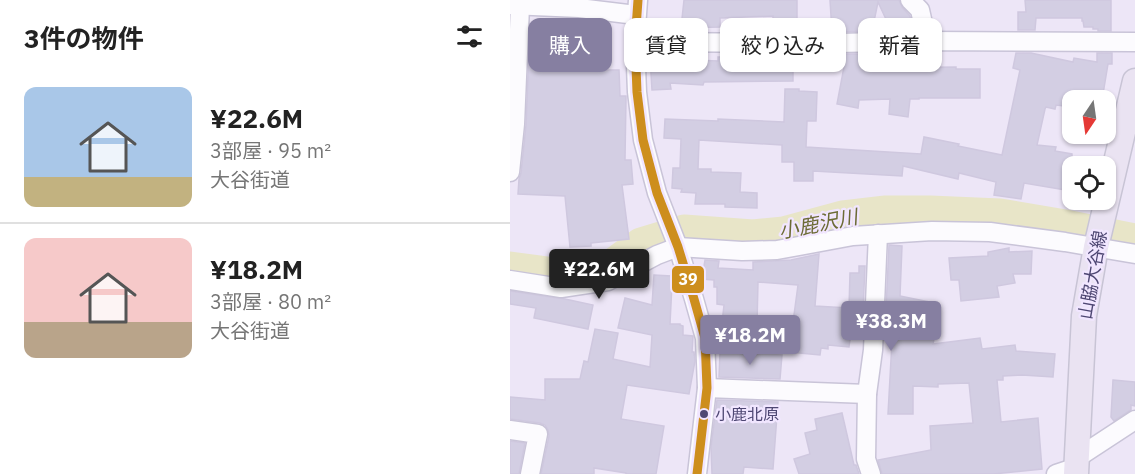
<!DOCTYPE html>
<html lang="ja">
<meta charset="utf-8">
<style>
:root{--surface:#fff;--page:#f2f2f2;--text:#222;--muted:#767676;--line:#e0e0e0;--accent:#867fa1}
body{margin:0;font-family:"IBM Plex Sans","Noto Sans JP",sans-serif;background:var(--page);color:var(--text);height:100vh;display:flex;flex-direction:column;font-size:22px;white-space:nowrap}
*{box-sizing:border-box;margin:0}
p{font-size:20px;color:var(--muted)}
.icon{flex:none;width:33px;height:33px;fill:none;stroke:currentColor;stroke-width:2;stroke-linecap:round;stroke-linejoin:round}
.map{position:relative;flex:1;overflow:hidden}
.side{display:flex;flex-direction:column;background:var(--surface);width:510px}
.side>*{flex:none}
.top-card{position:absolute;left:18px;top:18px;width:516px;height:54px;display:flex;gap:12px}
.needle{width:39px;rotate:193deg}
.fabs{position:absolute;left:552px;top:90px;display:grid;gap:12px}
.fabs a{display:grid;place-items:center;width:54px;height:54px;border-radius:12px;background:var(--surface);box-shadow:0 2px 4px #0004;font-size:30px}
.price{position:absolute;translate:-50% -51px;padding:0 14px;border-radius:6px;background:var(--accent);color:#fff;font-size:20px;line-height:39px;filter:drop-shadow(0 2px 3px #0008)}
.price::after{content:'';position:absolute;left:50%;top:36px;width:18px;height:14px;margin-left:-9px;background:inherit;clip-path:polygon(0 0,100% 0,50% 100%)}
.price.active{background:#222;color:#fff}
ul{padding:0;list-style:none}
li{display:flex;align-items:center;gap:18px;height:150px;padding:0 24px}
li+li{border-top:2px solid var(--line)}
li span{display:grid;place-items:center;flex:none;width:168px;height:120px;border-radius:12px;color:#555}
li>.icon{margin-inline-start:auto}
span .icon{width:72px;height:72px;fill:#fffc;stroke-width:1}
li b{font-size:26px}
h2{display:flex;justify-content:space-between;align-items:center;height:72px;padding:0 24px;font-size:26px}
.pill{padding:0 21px;border-radius:12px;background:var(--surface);box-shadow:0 2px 4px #0004;font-size:21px;line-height:54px}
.pill.active{background:var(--accent);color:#fff}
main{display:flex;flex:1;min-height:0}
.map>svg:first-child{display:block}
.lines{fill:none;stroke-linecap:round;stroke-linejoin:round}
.river{stroke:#e8e5c8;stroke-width:33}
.building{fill:#d3cee3;stroke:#cfc8df;stroke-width:1.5}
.minor-casing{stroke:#c9c4d8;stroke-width:21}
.major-casing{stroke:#c8c4d5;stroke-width:27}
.minor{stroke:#fcfbfe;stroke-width:18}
.major{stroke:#eae3f2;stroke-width:24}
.bus-1-casing{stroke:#f1e6ff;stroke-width:14}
.bus-1{stroke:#cd8e1d;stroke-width:9}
.bus-dot{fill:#4e4773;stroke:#f1e6ff;stroke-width:2}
.labels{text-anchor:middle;stroke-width:4.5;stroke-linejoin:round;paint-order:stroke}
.bus-label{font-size:16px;fill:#4e4773;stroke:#f1e6ff;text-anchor:start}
.street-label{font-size:18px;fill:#4e4773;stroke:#f1e6ff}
.water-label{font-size:20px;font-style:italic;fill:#6c6b35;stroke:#f1e6ff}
.line-badge{stroke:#f1e6ff;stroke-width:2}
.badge-label{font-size:16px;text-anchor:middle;font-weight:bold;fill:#fff}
</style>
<main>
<section class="side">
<h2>3件の物件<svg class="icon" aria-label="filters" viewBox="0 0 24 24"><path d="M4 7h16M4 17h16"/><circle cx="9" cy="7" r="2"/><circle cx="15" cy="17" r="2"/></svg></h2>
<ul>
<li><span style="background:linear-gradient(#a9c7e8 75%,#c2b280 0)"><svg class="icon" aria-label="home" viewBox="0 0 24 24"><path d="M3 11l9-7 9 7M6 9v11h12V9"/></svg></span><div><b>¥22.6M</b><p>3部屋 · 95 m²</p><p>大谷街道</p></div></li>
<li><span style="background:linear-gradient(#f6c9c9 70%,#b9a48a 0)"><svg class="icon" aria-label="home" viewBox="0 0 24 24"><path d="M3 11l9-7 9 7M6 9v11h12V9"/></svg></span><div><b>¥18.2M</b><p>3部屋 · 80 m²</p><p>大谷街道</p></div></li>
</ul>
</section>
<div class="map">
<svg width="625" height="474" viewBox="0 0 625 474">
<rect width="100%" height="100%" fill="#ede6f7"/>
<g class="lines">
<path class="river" d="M0,268L52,275L97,269L131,244L174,231L243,236L274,233L333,217L376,212H420L490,215L555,226L625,240"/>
</g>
<g class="building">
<path d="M174,0H287V24L263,23V16L210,18V27L171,28Z"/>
<path d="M320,0H389L392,7L400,16L401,22L381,30L368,2L362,31L322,32Z"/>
<path d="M515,0H601V31H588V29H583V27H574L573,21H572V18H526L525,30H508V12H516Z"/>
<path d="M72,25L94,26L92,58H95V70H109L110,96H116V98L115,160H121L123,184L112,185L119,239L81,243V246L60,247L55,196L8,194L9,179L11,173L16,125L19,52L37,53V55H69Z"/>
<path d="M506,53H521L563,62L564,58L587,62V53H602V64H598L592,100H562V107L546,105L545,109L536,107L535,109L527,145L546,147L545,151L562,154V191L514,183L511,199L484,195L486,182L449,173L448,179L393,166L392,176L303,171V181H284V162H272V145L189,140L188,169H201V172L231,173L230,192L247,193V208L215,207V204H185L186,193L171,192L172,189L162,188L163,168H170L171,139L154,138L155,119L208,121V119L274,122L275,89H289V91L307,92L306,121H297L296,147L411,154L414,137L449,144L448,146L492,155L510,70L503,68Z"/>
<path d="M332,54H358L355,68L446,67V69H470V98H409V99H400L398,117L379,114L380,99L349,100L348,108L327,104L334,67L330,66Z"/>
<path d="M159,56V59L208,61V57H283V81L194,82L193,85L160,83L161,89L142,90L140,57Z"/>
<path d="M379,245L392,246L390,296L420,302L419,307L430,310L423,344L470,338L472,349L505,345L506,351L545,354L543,377L512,375L493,376V380H487L491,422L528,418L532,469L483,474H372L368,460L421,450L420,426L463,423L459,383L428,384V387L403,386V414H378L382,341L375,340L378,310H376Z"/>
<path d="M499,248V252L522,251L521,274H503L505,283L487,286L489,297L451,301L449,280H441L439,258L478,256V252Z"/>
<path d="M309,254L305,306L339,308L340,273H349V266H355L353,310H344L339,347L318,345V349L311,348L310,355L279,352L288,285L248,282L247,324L212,323L214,305L207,304V287H204V280L192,279L195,260L209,261L208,268L243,270V262L281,260Z"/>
<path d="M144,275L161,276V284H162L160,324H170V325L173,326V335L183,336L182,352H184L185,361L179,394L117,385L111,419L154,426L146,474H116V473L84,468V474H31L39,436L38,430L35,425L30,423L0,419V397L35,400V379H70L74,361L78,362L85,329L108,333L103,359L140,367L142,335L108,328L115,298L142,305Z"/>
<path d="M0,291L55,299L83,305L78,329L24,318L26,308L0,304Z"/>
<path d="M210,353L272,355L270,379L209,377Z"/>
<path d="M603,380L625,382V406L621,405V410L604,421L601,417Z"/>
<path d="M207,400L268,402L263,469L234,467L233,474H202L201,447Z"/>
<path d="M332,413L344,465H346L349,474H289L284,459L300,454L295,433L307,430L305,419Z"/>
<path d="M0,441L15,443L9,474H0Z"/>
</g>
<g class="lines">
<defs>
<g id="minor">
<path d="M128,0L125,42L127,92L133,140L147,193L168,247L184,299L195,338L197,388L187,474"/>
<path d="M400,0L410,10L417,41"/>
<path d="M0,5L69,8L126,15"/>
<path d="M125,42L328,43L417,41L625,42"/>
<path d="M0,172L5,124L10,6"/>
<path d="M0,280L51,288L98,281L147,255L168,247L232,251L267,250L343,236L422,231L480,232L555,242L625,254"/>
<path d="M197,388L357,394"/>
<path d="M0,430L28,434L20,474"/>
<path d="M567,458L625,420"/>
<path d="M361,474L356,459L357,394L363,350L368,234"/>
<path d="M546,474L567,467"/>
</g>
<path id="major" d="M566,474L574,316L586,247L625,81"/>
</defs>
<use href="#minor" class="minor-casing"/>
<use href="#major" class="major-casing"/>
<use href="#minor" class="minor"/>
<use href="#major" class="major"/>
<defs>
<path id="bus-1" d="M128,0L125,42L127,92L133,140L147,193L168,247L184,299L195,338L197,388L187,474"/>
</defs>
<use href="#bus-1" class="bus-1-casing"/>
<use href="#bus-1" class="bus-1"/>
</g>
<circle class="bus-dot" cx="194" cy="414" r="5"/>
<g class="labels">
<g class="bus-label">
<text x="205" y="420">小鹿北原</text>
</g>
<g class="street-label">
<text transform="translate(583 275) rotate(-80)" y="6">山脇大谷線</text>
</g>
<g class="water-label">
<text transform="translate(308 224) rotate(-11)" y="7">小鹿沢川</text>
</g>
</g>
<rect class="line-badge" x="161" y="265" width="34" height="29" rx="6" fill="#cd8e1d"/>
<g class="badge-label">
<text x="178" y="285">39</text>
</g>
</svg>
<div class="fabs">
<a><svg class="needle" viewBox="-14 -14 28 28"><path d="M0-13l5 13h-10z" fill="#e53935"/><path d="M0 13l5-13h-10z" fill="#767676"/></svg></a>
<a><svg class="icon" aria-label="locate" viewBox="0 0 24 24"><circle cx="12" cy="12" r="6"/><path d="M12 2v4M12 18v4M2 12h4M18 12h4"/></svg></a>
</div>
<b class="price active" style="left:89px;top:300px">¥22.6M</b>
<b class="price" style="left:381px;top:352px">¥38.3M</b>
<b class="price" style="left:240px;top:366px">¥18.2M</b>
<div class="top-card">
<a class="pill active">購入</a>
<a class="pill">賃貸</a>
<a class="pill">絞り込み</a>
<a class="pill">新着</a>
</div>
</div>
</main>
